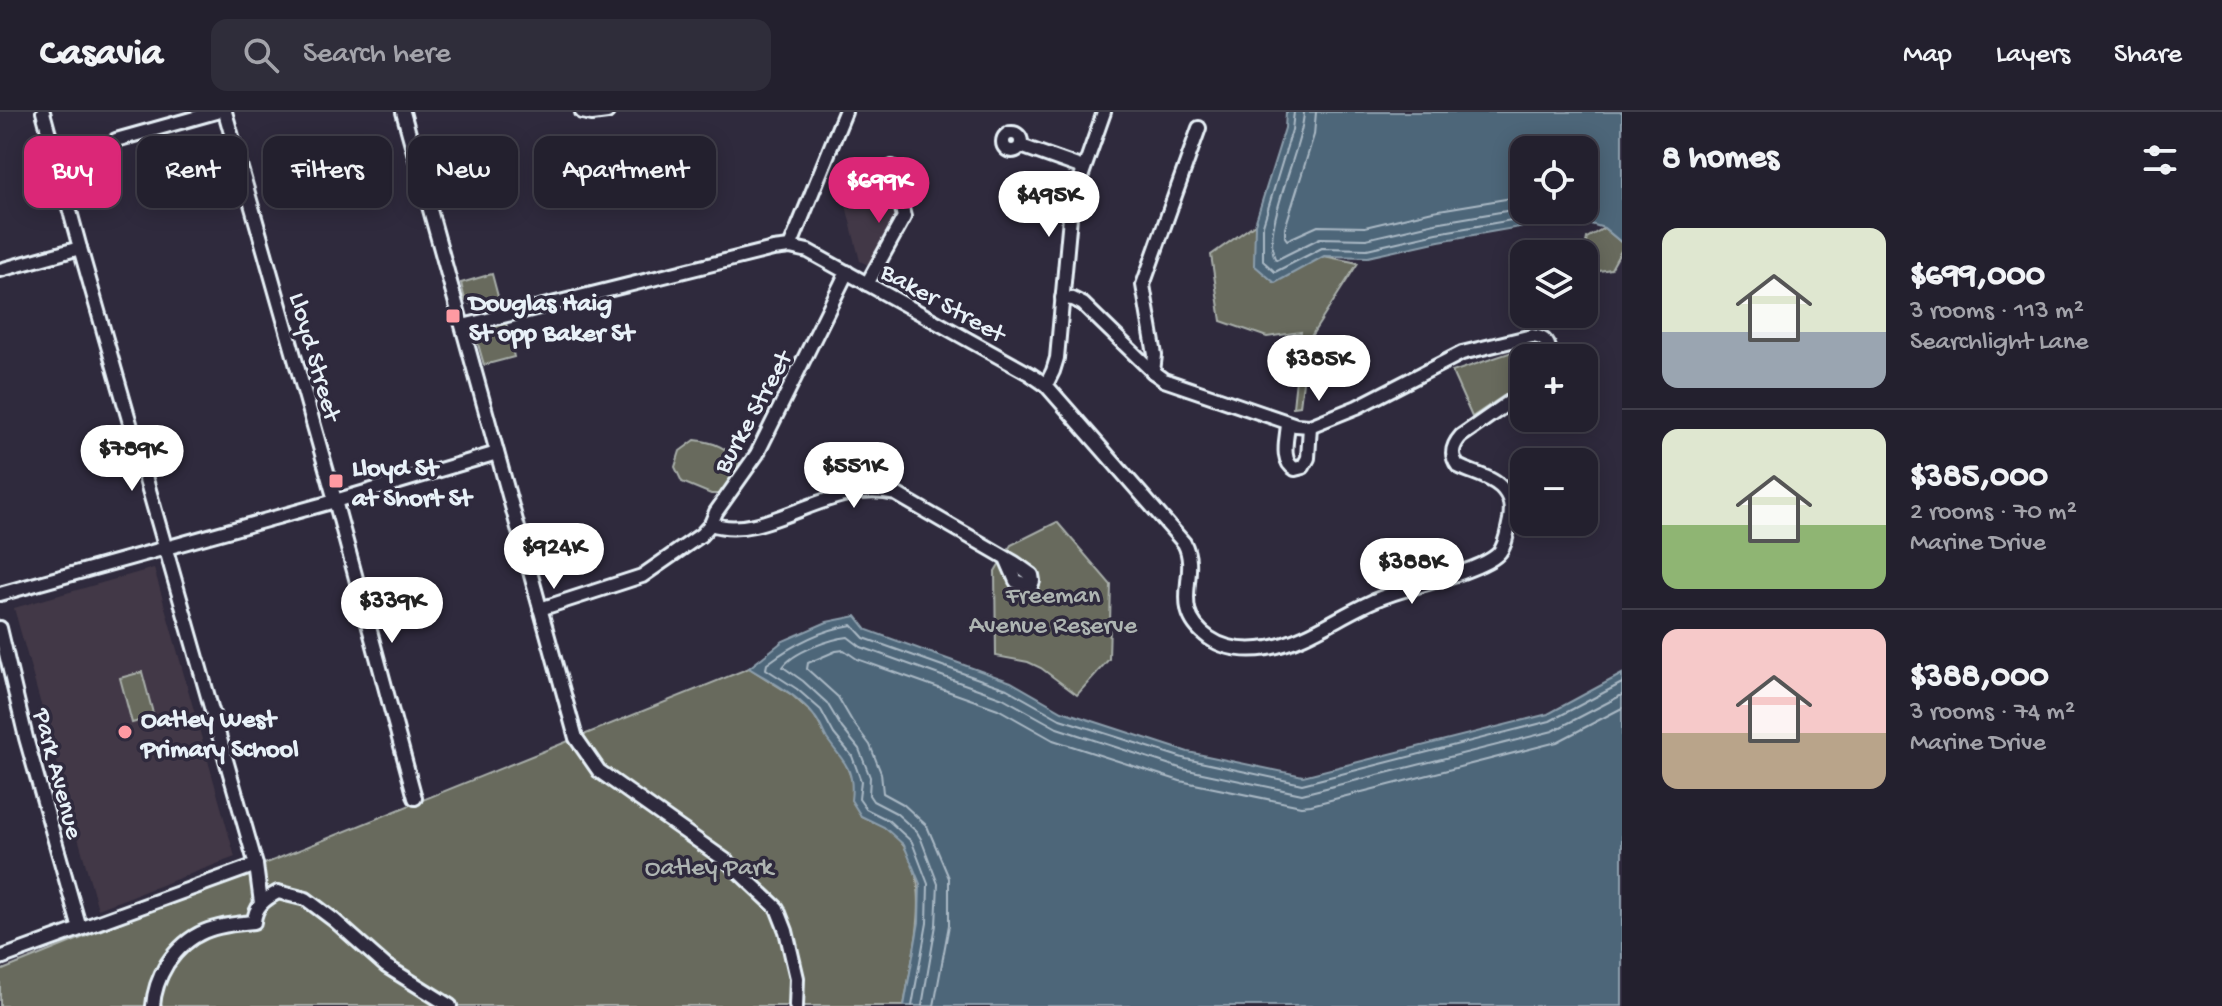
<!DOCTYPE html>
<meta charset="utf-8">
<style>
:root{--surface:#23202e;--page:#2f2d3a;--text:#f1f3f6;--muted:#a3a3aa;--line:#403e4a;--accent:#db2777}
body{margin:0;font-family:"Gochi Hand",sans-serif;background:var(--page);color:var(--text);height:100vh;display:flex;flex-direction:column;font-size:30px;white-space:nowrap}
*{box-sizing:border-box;margin:0}
p{font-size:26px;color:var(--muted)}
.icon{flex:none;width:44px;height:44px;fill:none;stroke:currentColor;stroke-width:2;stroke-linecap:round;stroke-linejoin:round}
.map{position:relative;flex:1;overflow:hidden}
.side{display:flex;flex-direction:column;background:var(--surface);width:600px}
.side>*{flex:none}
.hud{position:absolute;left:24px;top:24px;width:760px;height:72px;display:flex;gap:16px}
.controls{position:absolute;left:1510px;top:24px;display:grid;gap:16px}
.controls a{display:grid;place-items:center;width:88px;height:88px;border-radius:16px;background:var(--surface);box-shadow:0 4px 20px #0003,0 0 0 2px var(--line);font-size:40px}
.price{position:absolute;translate:-50% -68px;padding:0 18px;border-radius:28px;background:#fff;color:#222;font-size:26px;line-height:52px;filter:drop-shadow(0 2px 4px #0008)}
.price::after{content:'';position:absolute;left:50%;top:48px;width:24px;height:18px;margin-left:-12px;background:inherit;clip-path:polygon(0 0,100% 0,50% 100%)}
.price.on{background:var(--accent);color:#fff}
ul{padding:0;list-style:none}
li{display:flex;align-items:center;gap:24px;height:200px;padding:0 40px}
li+li{border-top:2px solid var(--line)}
li span{display:grid;place-items:center;flex:none;width:224px;height:160px;border-radius:16px;color:#555}
li>.icon{margin-inline-start:auto}
span .icon{width:96px;height:96px;fill:#fffc;stroke-width:1}
li b{font-size:34px}
h2{display:flex;justify-content:space-between;align-items:center;height:96px;padding:0 40px;font-size:34px}
.chip{padding:0 28px;border-radius:16px;background:var(--surface);box-shadow:0 4px 20px #0003,0 0 0 2px var(--line);font-size:28px;line-height:72px}
.chip.on{background:var(--accent);color:#fff}
header{display:flex;align-items:center;gap:48px;box-sizing:border-box;height:112px;padding:0 40px;background:var(--surface);border-bottom:2px solid var(--line)}
header strong{font-size:38px}
nav{display:flex;gap:44px;margin-inline-start:auto;font-size:28px}
.search{width:560px;height:72px;background:var(--page);display:flex;align-items:center;gap:20px;box-sizing:border-box;padding:0 28px;border-radius:16px;color:var(--muted);font-size:30px}
main{display:flex;flex:1;min-height:0}
.map>svg:first-child{display:block}
.built{fill:#423846}
.green{fill:#686b5d;stroke:#a8aeaa;stroke-width:2}
.water{fill:#4e6679;stroke:#8c9eac;stroke-width:2;fill-rule:evenodd}
.lines{fill:none;stroke-linecap:round;stroke-linejoin:round}
.shore{stroke:#aab9c5;stroke-width:2}
.minor-casing{stroke:#e8f1f8;stroke-width:18}
.minor{stroke:#2f2a3d;stroke-width:12}
.poi-dot{fill:#ff9aa2;stroke:#2f2a3d;stroke-width:3}
.labels{text-anchor:middle;stroke-width:7;stroke-linejoin:round;paint-order:stroke}
.poi-label{font-size:26px;font-weight:bold;fill:#e8f1f8;stroke:#2f2a3d;text-anchor:start}
.street-label{font-size:26px;fill:#e8f1f8;stroke:#2f2a3d}
.park-label{font-size:26px;fill:#aeb5b2;stroke:#2f2a3d}
</style>
<header>
<strong>Casavia</strong>
<div class="search"><svg class="icon" aria-label="search" viewBox="0 0 24 24"><circle cx="10" cy="10" r="6"/><path d="M15 15l6 6"/></svg>Search here</div>
<nav><a>Map</a><a>Layers</a><a>Share</a></nav>
</header>
<main>
<div class="map">
<svg width="1622" height="894" viewBox="0 0 1622 894">
<rect width="100%" height="100%" fill="#2f2a3d"/>
<filter id="ink" filterUnits="userSpaceOnUse"><feTurbulence type="fractalNoise" baseFrequency=".0125" numOctaves="2"/><feDisplacementMap in="SourceGraphic" scale="16" xChannelSelector="R" yChannelSelector="G"/><feConvolveMatrix kernelMatrix="1 2 1 2 8 2 1 2 1" color-interpolation-filters="sRGB"/></filter>
<g filter="url(#ink)">
<g class="built">
<path d="M887,51L901,103L873,154H870L860,149L838,62L839,60Z"/>
<path d="M154,456L235,745L98,797L14,496Z"/>
</g>
<g class="green">
<path d="M1255,112V153L1274,170L1324,144L1358,151L1308,229L1300,294L1293,295L1301,220L1267,225L1221,209L1211,143Z"/>
<path d="M1604,116L1622,131V137L1611,157L1593,160L1584,172V142L1587,126Z"/>
<path d="M492,162L500,192L476,197L465,188L461,171Z"/>
<path d="M506,211L514,245L484,253L478,232L488,217Z"/>
<path d="M1530,234L1536,237L1539,246H1524V270L1472,305L1452,260Z"/>
<path d="M695,328C715,330 727,336 740,351L723,382H711L682,370L675,355L680,339Z"/>
<path d="M1057,410L1111,473L1109,547L1077,583L1041,556L1028,550L996,544L995,459L1011,433Z"/>
<path d="M749,556L792,583L814,603L827,626L844,647L853,671L861,704C868,708 877,710 884,715C942,753 912,839 904,894H0V859Z"/>
<path d="M142,560L154,605L132,611L120,566Z"/>
</g>
<g class="water">
<path d="M1286,0H1622V131L1604,116L1571,106L1439,129L1368,145L1324,144L1275,171L1254,153L1255,112L1285,16ZM1524,38H1584V98H1524Z"/>
<path d="M856,504L867,518L1011,570L1062,599L1188,640L1303,664L1548,602L1622,562V894H904L919,810L920,772L904,733L884,715L861,704L851,688C855,656 844,651 827,627C823,620 820,611 815,605C799,583 771,570 749,556L783,529L827,510Z"/>
</g>
<g class="lines">
<g class="shore">
<path d="M1294,0L1292,18L1263,113V149L1275,160L1322,136L1367,137L1437,121L1570,98"/>
<path d="M1304,0C1303,36 1259,121 1276,148L1320,126L1366,127L1435,111L1524,96"/>
<path d="M1316,0L1314,23L1285,116V125L1287,128L1318,114L1365,115L1433,99L1524,84"/>
<path d="M912,894L927,811L928,772L912,730L888,708L866,697L859,687L861,669L852,644L834,622L821,598L797,577L766,557L767,552C792,533 820,518 852,513L864,526L1007,577L1060,607L1186,647L1302,672L1550,609L1622,571"/>
<path d="M922,894L936,813L938,772L921,727L917,720L896,701L873,689L869,683L870,665L859,637L842,616L827,591L803,569L783,555C793,540 830,527 848,525L861,535L1003,586L1057,616L1183,657L1302,682L1553,619L1622,583"/>
<path d="M934,894L949,813V766L927,714L903,692L883,681L881,661L870,633L852,609L838,585L807,557L808,551L836,539L844,538L857,547L998,597L1053,628L1180,669L1301,694L1311,693L1557,630L1622,596"/>
</g>
<defs>
<g id="minor">
<path d="M43,0L80,136L256,753L261,791"/>
<path d="M225,0L333,381L415,686"/>
<path d="M403,0L576,626L599,659L728,750L777,796L786,819L797,866L796,894"/>
<path d="M582,0L592,2L607,0"/>
<circle cx="1012" cy="30" r="9"/>
<path d="M116,28L216,0"/>
<path d="M1021,34L1083,56"/>
<path d="M790,135L845,0"/>
<path d="M0,158L80,136"/>
<path d="M867,172L904,105L892,55"/>
<path d="M1062,186L1073,187L1083,192L1153,260L1164,268L1296,313L1310,314L1357,295L1462,241L1532,224C1546,225 1551,233 1549,246"/>
<path d="M463,214L773,137L790,135L808,139L1030,262L1046,273L1184,431C1201,463 1167,496 1209,526C1226,538 1248,539 1268,536C1308,529 1341,502 1378,487C1406,475 1480,460 1498,442C1506,434 1507,420 1510,408C1512,395 1511,385 1501,375C1490,364 1471,361 1458,354C1450,343 1452,334 1461,324L1524,280"/>
<path d="M1153,260L1155,243L1143,173L1199,16"/>
<path d="M1046,273L1053,259L1057,246L1071,94L1104,0"/>
<path d="M1288,312C1287,327 1280,349 1295,357L1303,355L1308,346L1310,314"/>
<path d="M711,412C768,431 829,365 896,382L1015,451L1032,463L1033,469L1031,474L1016,469L1006,446"/>
<path d="M0,482L335,389L497,341"/>
<path d="M540,497L642,464L701,423L711,412L716,400L757,342L847,160"/>
<path d="M0,516L26,626L80,817"/>
<path d="M0,846L256,753"/>
<path d="M153,894C154,879 159,865 167,852C190,818 215,813 254,810C255,794 265,787 278,780L306,787L334,808L386,854L450,894"/>
</g>
</defs>
<use href="#minor" class="minor-casing"/>
<use href="#minor" class="minor"/>
</g>
</g>
<g class="poi-dot">
<rect x="445" y="196" width="16" height="16" rx="4"/>
<rect x="328" y="361" width="16" height="16" rx="4"/>
<circle cx="125" cy="620" r="8"/>
</g>
<g class="labels">
<g class="poi-label">
<text x="469" y="198">Douglas Haig<tspan x="469" dy="30">St opp Baker St</tspan></text>
<text x="352" y="363">Lloyd St<tspan x="352" dy="30">at Short St</tspan></text>
<text x="141" y="614">Oatley West<tspan x="141" dy="30">Primary School</tspan></text>
</g>
<g class="street-label">
<text transform="translate(944 189) rotate(29)" y="9">Baker Street</text>
<text transform="translate(317 244) rotate(74)" y="9">Lloyd Street</text>
<text transform="translate(751 299) rotate(-61)" y="9">Burke Street</text>
<text transform="translate(60 661) rotate(75)" y="9">Park Avenue</text>
</g>
<g class="park-label">
<text x="1053" y="490">Freeman<tspan x="1053" dy="30">Avenue Reserve</tspan></text>
<text x="709" y="762">Oatley Park</text>
</g>
</g>
</svg>
<div class="controls">
<a><svg class="icon" aria-label="locate" viewBox="0 0 24 24"><circle cx="12" cy="12" r="6"/><path d="M12 2v4M12 18v4M2 12h4M18 12h4"/></svg></a>
<a><svg class="icon" aria-label="layers" viewBox="0 0 24 24"><path d="M12 4l9 5-9 5-9-5zM3 14l9 5 9-5"/></svg></a>
<a>+</a>
<a>−</a>
</div>
<b class="price on" style="left:879px;top:113px">$699K</b>
<b class="price" style="left:1049px;top:127px">$495K</b>
<b class="price" style="left:1319px;top:291px">$385K</b>
<b class="price" style="left:132px;top:381px">$789K</b>
<b class="price" style="left:854px;top:398px">$551K</b>
<b class="price" style="left:554px;top:479px">$924K</b>
<b class="price" style="left:1412px;top:494px">$388K</b>
<b class="price" style="left:392px;top:533px">$339K</b>
<div class="hud">
<a class="chip on">Buy</a>
<a class="chip">Rent</a>
<a class="chip">Filters</a>
<a class="chip">New</a>
<a class="chip">Apartment</a>
</div>
</div>
<section class="side">
<h2>8 homes<svg class="icon" aria-label="filters" viewBox="0 0 24 24"><path d="M4 7h16M4 17h16"/><circle cx="9" cy="7" r="2"/><circle cx="15" cy="17" r="2"/></svg></h2>
<ul>
<li><span style="background:linear-gradient(#dfe7d0 65%,#9aa5b1 0)"><svg class="icon" aria-label="home" viewBox="0 0 24 24"><path d="M3 11l9-7 9 7M6 9v11h12V9"/></svg></span><div><b>$699,000</b><p>3 rooms · 113 m²</p><p>Searchlight Lane</p></div></li>
<li><span style="background:linear-gradient(#dfe7d0 60%,#8fb573 0)"><svg class="icon" aria-label="home" viewBox="0 0 24 24"><path d="M3 11l9-7 9 7M6 9v11h12V9"/></svg></span><div><b>$385,000</b><p>2 rooms · 70 m²</p><p>Marine Drive</p></div></li>
<li><span style="background:linear-gradient(#f6c9c9 65%,#b9a48a 0)"><svg class="icon" aria-label="home" viewBox="0 0 24 24"><path d="M3 11l9-7 9 7M6 9v11h12V9"/></svg></span><div><b>$388,000</b><p>3 rooms · 74 m²</p><p>Marine Drive</p></div></li>
</ul>
</section>
</main>
